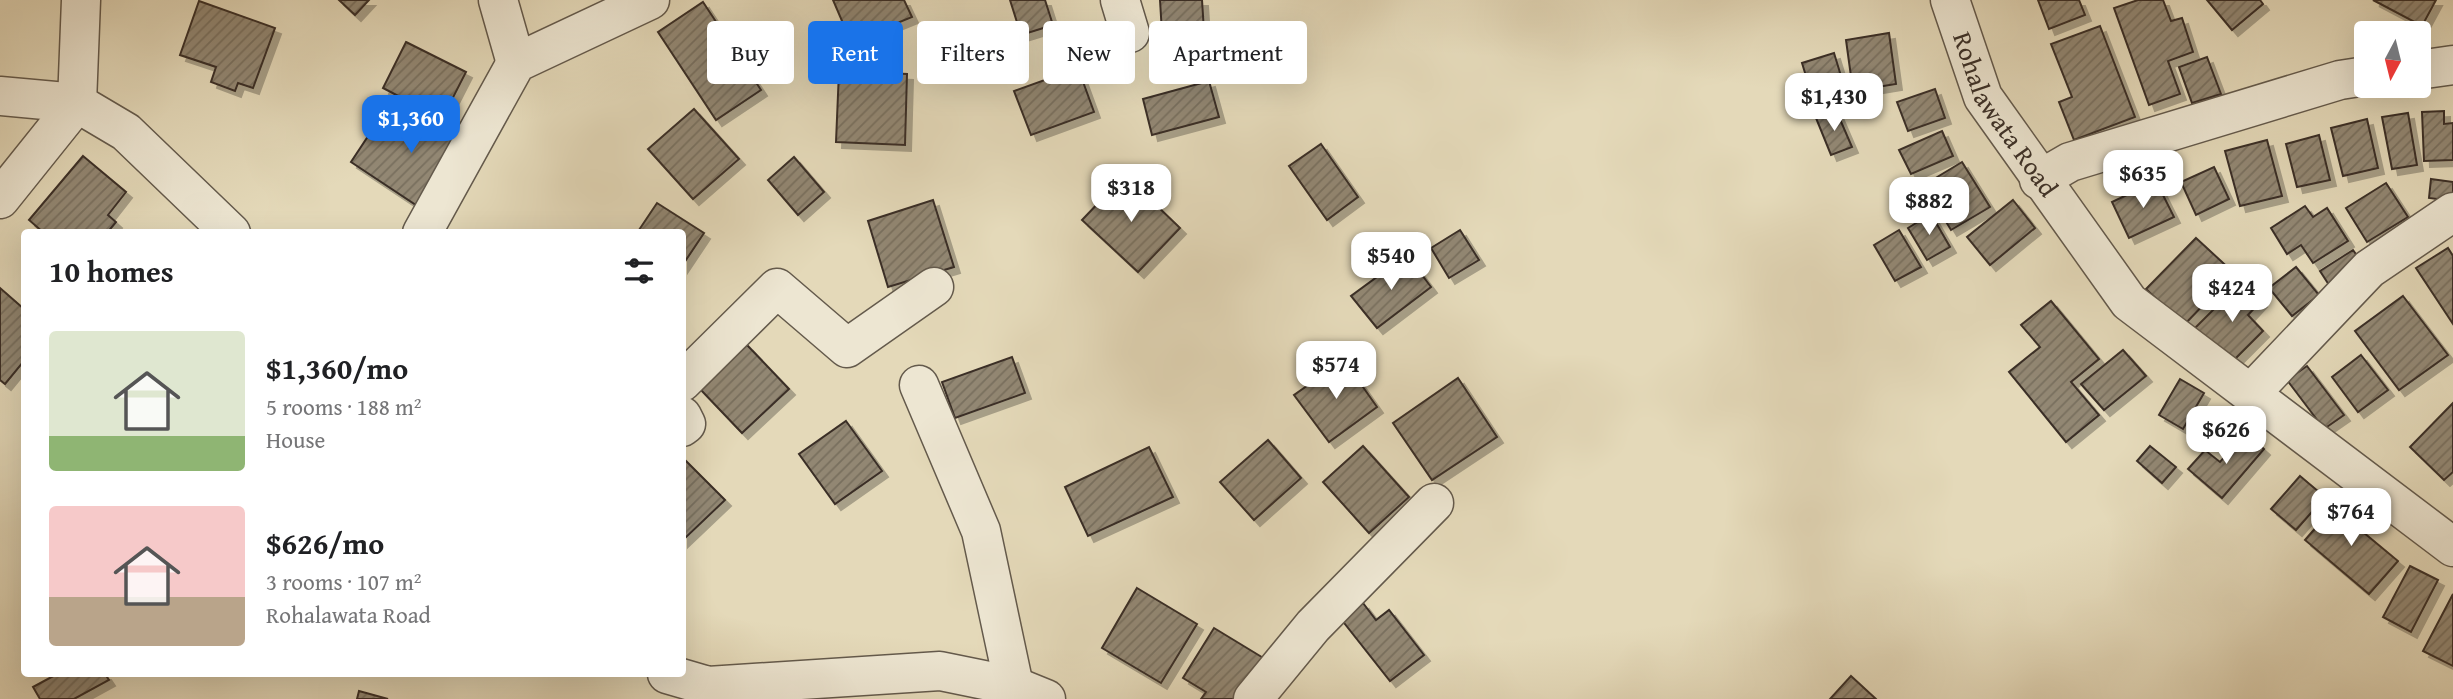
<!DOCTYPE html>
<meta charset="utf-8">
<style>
:root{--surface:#fff;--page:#f2f2f2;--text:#202124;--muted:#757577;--accent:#1a73e8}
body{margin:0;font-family:"Gentium Book Plus",serif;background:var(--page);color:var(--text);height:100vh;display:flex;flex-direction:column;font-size:26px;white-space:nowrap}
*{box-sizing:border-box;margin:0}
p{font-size:23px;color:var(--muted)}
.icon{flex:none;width:38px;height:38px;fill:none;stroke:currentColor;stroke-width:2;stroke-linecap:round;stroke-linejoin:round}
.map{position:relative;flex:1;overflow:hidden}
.details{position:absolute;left:21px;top:229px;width:665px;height:448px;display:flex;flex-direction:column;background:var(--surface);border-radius:7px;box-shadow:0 7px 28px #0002}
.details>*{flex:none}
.top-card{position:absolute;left:707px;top:21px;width:665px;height:63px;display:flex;gap:14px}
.needle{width:46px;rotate:187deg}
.buttons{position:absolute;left:2354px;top:21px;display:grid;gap:14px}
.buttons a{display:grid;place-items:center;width:77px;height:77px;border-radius:7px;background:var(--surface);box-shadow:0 7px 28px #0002;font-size:35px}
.price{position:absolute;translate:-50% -60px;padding:0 16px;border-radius:14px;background:#fff;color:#222;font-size:23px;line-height:46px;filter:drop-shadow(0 2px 4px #0008)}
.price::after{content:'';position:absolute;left:50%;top:42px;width:21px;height:16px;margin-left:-10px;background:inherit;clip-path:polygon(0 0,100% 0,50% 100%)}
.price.on{background:var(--accent);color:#fff}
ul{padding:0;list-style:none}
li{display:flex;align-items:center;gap:21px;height:175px;padding:0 28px}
li span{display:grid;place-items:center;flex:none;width:196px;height:140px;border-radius:7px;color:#555}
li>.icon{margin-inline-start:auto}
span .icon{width:84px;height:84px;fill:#fffc;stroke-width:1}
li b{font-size:30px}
h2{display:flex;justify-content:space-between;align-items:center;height:84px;padding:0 28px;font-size:30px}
.pill{padding:0 24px;border-radius:7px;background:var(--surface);box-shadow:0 7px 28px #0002;font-size:24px;line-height:63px}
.pill.on{background:var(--accent);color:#fff}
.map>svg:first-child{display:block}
.building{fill:url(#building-hatch);stroke:#3a2f27;stroke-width:2;filter:url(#shadow)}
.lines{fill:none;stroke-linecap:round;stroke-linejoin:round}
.minor-casing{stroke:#645a4c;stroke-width:41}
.minor{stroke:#ede6d2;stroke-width:38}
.labels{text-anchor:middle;stroke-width:5;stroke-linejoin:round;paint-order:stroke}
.street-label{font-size:26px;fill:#3a2f27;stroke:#ede6d2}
</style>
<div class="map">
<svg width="2453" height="699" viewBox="0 0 2453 699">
<defs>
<pattern id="building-hatch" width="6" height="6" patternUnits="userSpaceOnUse" patternTransform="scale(1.75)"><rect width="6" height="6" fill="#928773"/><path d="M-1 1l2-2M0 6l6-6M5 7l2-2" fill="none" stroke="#786f5e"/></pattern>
<filter id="shadow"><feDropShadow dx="6" dy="6" stdDeviation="0" flood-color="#0004"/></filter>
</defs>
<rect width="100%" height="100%" fill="#e4d9b9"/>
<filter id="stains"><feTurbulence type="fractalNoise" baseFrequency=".00286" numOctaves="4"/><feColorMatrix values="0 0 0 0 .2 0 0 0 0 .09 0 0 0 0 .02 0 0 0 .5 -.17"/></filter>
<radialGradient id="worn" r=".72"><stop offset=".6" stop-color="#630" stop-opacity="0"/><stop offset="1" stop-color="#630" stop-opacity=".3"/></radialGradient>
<g class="building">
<path d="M339,0H369L355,15Z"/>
<path d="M833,0H904L912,17L851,42Z"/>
<path d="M1010,0H1045L1053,25L1021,35Z"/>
<path d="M1160,0H1202L1204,31L1162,33Z"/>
<path d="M2038,0H2079L2085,15L2049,29Z"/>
<path d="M2138,0H2163L2171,21L2182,18L2193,52L2168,61L2180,94L2149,105L2114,8Z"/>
<path d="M2207,0H2260L2263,4L2232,30Z"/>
<path d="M2373,0H2436L2422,26Z"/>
<path d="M199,1L275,28L253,88L238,83L235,91L211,82L216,67L180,55Z"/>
<path d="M703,2L761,90L716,120L658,32Z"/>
<path d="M2100,26L2135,117L2074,140L2059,102L2072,97L2051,44Z"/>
<path d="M1889,33L1896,84L1853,91L1846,40Z"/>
<path d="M406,42L466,72L442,119L383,88Z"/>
<path d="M1834,53L1845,89L1813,99L1802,63Z"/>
<path d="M2207,57L2221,94L2192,103L2179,67Z"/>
<path d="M1078,68L1094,112L1031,135L1014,91Z"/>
<path d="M839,71L907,74L905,145L836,142Z"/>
<path d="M1209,81L1219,117L1152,135L1143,99Z"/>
<path d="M1935,89L1945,118L1908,131L1897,102Z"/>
<path d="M394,97L471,147L428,213L351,162Z"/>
<path d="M694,109L739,159L693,199L648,149Z"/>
<path d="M1836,110L1852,147L1831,155L1816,118Z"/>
<path d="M2444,111V124L2453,123V160L2424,161L2422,112Z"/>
<path d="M2408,113L2417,165L2392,169L2382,117Z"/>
<path d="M2367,119L2378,168L2343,176L2331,128Z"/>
<path d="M1942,131L1953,156L1911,174L1899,150Z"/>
<path d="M2319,135L2330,180L2297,187L2286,144Z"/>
<path d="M2267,140L2282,196L2240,206L2225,151Z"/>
<path d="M1321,144L1358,197L1327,220L1289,166Z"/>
<path d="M83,156L126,192L108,215L116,222L107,233H44L29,220Z"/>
<path d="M794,157L824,192L798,215L768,180Z"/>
<path d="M1962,162L1990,207L1951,230L1924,185Z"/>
<path d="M2214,167L2229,199L2196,215L2181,182Z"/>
<path d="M1125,175L1180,228L1138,272L1082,220Z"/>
<path d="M2431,179L2453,182V201L2429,198Z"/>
<path d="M2156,181L2174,217L2129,238L2112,202Z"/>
<path d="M2386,183L2408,217L2367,242L2346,208Z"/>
<path d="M933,200L954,267L888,287L868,221Z"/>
<path d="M2013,200L2035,228L1990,265L1967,237Z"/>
<path d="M657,203L704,233L682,266V233H637Z"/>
<path d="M2305,206L2313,217L2327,208L2348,241L2313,263L2301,245L2287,254L2271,228Z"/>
<path d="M1931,214L1950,247L1927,260L1908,228Z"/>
<path d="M1460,230L1479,260L1449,278L1431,248Z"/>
<path d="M1899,230L1921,267L1895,281L1874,245Z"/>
<path d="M2196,238L2234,273L2184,325L2146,289Z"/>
<path d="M2448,248L2453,256V324L2416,268Z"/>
<path d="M2353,250L2363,264L2329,285L2320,271Z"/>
<path d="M1407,255L1431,287L1377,328L1351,296Z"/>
<path d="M2296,267L2319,295L2292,316L2269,288Z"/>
<path d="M2241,282L2261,301L2248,315L2263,331L2230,364L2194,329Z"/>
<path d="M0,288L24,309V361L5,384L0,380Z"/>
<path d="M2403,296L2448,355L2399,390L2355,331Z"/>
<path d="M2051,301L2099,359L2071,382L2099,415L2066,442L2009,372L2040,347L2021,325Z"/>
<path d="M747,345L789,389L742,433L700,389Z"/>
<path d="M2123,350L2146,376L2104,410L2081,384Z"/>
<path d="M2361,355L2388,390L2358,412L2332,377Z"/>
<path d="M1012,357L1025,393L955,418L942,382Z"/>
<path d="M1344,360L1377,407L1329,442L1294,395Z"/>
<path d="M2307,366L2344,415L2324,429L2287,380Z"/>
<path d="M1458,378L1497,437L1432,480L1393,423Z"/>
<path d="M2180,379L2204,393L2183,429L2159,415Z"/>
<path d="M2453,403V472L2444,480L2410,447Z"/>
<path d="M846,421L882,471L835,504L799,454Z"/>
<path d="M2246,433L2264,449L2222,498L2188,469L2205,450L2220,462Z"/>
<path d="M1268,440L1301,478L1254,520L1220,482Z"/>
<path d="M1363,446L1409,497L1369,533L1323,482Z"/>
<path d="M2150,446L2176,467L2162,483L2137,461Z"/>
<path d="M1149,447L1173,497L1088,536L1065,487Z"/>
<path d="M682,457L725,500L682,541Z"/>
<path d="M2300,476L2325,497L2296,530L2271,509Z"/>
<path d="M2339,501L2362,521L2357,527L2398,561L2369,594L2305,540Z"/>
<path d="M2410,566L2438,580L2411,632L2383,617Z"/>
<path d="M1137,588L1197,624L1161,683L1102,648Z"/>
<path d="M2453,594V666L2423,651Z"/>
<path d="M1363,603L1376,620L1389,610L1424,655L1390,681L1341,619Z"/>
<path d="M1214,628L1265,659L1240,699H1201L1206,692L1183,678Z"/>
<path d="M57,674H105L109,680L74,699H40L33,687Z"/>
<path d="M1851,676L1876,699H1830Z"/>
<path d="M359,691L388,699H357Z"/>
</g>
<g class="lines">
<defs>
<g id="minor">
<path d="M498,0L516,63"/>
<path d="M1120,0L1130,33"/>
<path id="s1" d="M1950,0L1983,97L2129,302L2453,547"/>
<path d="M2418,70L2453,65"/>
<path d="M0,96L77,103L126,132L231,233"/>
<path d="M2039,180L2070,162L2340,80L2366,76"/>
<path d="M0,199L77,103L81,0"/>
<path d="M422,233L516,63L650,0"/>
<path d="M682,382L777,288L847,348L934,287"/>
<path d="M919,385L981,531L1014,686"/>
<path d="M2251,393L2369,269L2453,212"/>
<path d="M682,416L686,424L682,427"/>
<path d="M667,674L708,686L940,671L1014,686L1046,699"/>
<path d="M1253,699L1313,626L1434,503"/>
</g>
</defs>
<use href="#minor" class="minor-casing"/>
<use href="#minor" class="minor"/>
</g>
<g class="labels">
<g class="street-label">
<text dy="9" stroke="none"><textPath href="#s1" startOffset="128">Rohalawata Road</textPath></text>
</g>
</g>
<rect width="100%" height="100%" filter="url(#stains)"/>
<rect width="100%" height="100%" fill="url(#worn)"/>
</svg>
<div class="buttons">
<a><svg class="needle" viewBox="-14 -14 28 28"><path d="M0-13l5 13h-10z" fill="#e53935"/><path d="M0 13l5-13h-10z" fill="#757577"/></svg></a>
</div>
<b class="price" style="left:1834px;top:133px">$1,430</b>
<b class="price on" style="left:411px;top:155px">$1,360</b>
<b class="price" style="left:2143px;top:210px">$635</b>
<b class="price" style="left:1131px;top:224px">$318</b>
<b class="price" style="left:1929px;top:237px">$882</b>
<b class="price" style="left:1391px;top:292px">$540</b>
<b class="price" style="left:2232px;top:324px">$424</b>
<b class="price" style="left:1336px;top:401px">$574</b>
<b class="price" style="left:2226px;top:466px">$626</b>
<b class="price" style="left:2351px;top:548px">$764</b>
<div class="top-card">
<a class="pill">Buy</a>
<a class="pill on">Rent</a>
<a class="pill">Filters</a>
<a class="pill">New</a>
<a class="pill">Apartment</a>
</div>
<section class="details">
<h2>10 homes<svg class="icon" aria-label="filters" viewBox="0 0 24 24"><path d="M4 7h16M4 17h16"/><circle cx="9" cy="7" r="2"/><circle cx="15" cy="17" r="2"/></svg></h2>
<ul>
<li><span style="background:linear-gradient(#dfe7d0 75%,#8fb573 0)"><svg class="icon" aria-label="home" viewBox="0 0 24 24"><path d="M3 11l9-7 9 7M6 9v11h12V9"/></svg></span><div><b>$1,360/mo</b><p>5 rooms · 188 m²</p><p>House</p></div></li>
<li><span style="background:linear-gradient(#f6c9c9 65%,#b9a48a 0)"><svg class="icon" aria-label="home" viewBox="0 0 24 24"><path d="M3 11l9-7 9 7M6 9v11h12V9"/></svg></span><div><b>$626/mo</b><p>3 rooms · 107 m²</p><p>Rohalawata Road</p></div></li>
</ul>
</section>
</div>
